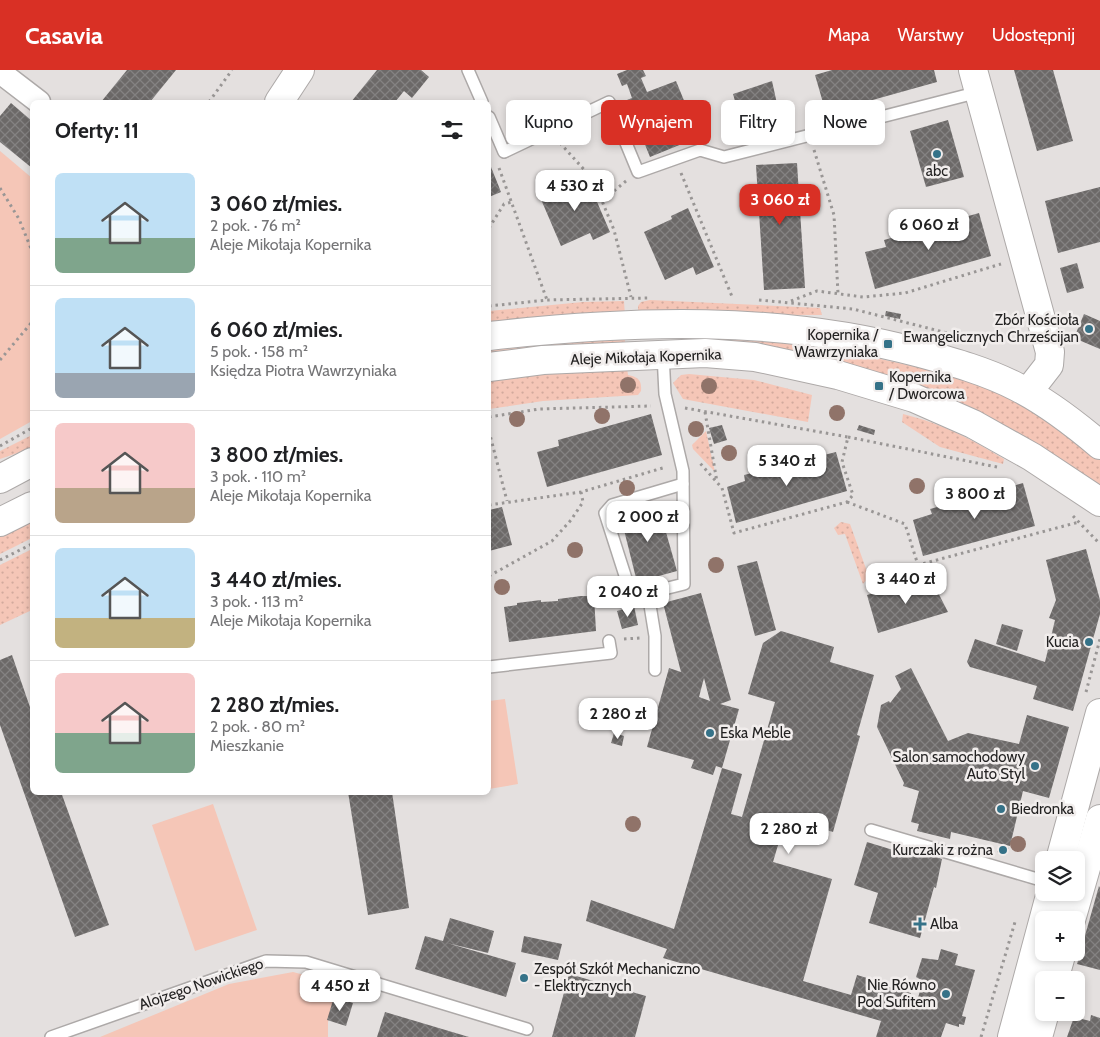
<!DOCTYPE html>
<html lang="pl">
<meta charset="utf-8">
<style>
:root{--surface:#fff;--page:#f2f2f2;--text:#202124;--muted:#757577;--line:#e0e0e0;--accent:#d93025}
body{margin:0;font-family:Cabin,sans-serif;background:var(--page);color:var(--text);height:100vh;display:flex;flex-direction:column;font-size:19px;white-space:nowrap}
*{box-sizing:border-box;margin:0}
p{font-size:16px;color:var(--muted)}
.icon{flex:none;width:28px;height:28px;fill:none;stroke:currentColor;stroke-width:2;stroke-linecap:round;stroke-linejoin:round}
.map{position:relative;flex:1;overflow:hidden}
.details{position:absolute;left:30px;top:30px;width:461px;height:695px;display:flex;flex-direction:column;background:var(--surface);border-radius:8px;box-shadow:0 2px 8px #0003}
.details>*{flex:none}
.top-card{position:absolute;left:506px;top:30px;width:475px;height:45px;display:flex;gap:10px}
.buttons{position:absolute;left:1035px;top:781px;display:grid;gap:10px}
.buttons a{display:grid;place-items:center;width:50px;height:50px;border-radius:8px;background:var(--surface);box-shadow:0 2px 8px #0003;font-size:25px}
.price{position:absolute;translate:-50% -42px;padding:0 11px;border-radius:10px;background:#fff;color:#222;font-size:16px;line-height:32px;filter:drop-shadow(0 1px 2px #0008)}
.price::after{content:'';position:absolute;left:50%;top:30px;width:15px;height:11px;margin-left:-8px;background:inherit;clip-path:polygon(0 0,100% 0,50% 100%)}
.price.selected{background:var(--accent);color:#fff}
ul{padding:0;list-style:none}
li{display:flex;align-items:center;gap:15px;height:125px;padding:0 25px}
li+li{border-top:1px solid var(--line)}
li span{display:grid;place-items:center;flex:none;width:140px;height:100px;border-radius:8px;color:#555}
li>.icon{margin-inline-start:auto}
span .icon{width:60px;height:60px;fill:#fffc;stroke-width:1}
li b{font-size:21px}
h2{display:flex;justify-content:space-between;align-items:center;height:60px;padding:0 25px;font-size:21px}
.chip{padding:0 18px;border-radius:8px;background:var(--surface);box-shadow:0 2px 8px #0003;font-size:18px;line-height:45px}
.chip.selected{background:var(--accent);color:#fff}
header{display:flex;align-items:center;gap:30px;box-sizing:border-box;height:70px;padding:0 25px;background:var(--accent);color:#fff}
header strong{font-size:24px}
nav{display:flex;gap:28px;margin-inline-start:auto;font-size:18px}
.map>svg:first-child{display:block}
.grass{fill:url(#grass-dots)}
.park{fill:#f5c6b7}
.building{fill:url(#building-cross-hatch);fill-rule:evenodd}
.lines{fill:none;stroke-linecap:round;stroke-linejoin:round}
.lane-casing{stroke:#ada9a8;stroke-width:14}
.street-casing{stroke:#ada9a8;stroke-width:25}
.secondary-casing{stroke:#ada9a8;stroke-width:30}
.path{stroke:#999695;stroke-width:3;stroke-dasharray:2.5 4;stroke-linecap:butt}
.lane{stroke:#fff;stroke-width:11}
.street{stroke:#fff;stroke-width:22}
.secondary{stroke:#fff;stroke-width:28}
.tree{fill:#907369}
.poi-dot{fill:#357288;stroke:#f1edec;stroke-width:2}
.labels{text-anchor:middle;stroke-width:5;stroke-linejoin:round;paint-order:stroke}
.poi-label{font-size:15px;fill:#232222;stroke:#f1edec;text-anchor:end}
.street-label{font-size:15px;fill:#232222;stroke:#f1edec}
</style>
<header>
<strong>Casavia</strong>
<nav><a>Mapa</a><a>Warstwy</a><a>Udostępnij</a></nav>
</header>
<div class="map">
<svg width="1100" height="967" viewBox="0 0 1100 967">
<defs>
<pattern id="grass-dots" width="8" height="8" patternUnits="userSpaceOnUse" patternTransform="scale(1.25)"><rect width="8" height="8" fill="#f5c6b7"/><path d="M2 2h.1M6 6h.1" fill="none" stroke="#d2aa9d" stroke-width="1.8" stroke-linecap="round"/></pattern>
<pattern id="building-cross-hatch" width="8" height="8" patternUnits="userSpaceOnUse" patternTransform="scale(1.25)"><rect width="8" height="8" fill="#6c6968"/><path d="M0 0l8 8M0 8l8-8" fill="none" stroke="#848282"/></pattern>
</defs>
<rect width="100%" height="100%" fill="#e4e0df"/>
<g class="grass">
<path d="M650,230L820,238L822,245L638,244V236L641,232Z"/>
<path d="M624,231L625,246L489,255V241L583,232Z"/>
<path d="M688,267L760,269L844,281L939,302L978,313L1016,330L1084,375L1100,389V416L977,343L916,314L840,291L759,276L688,272L685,270Z"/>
<path d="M625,268V274L489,286V279L539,273Z"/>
<path d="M627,298L628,305C638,307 642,310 641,321L638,325L543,331L489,339V309Z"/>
<path d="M689,304L754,310L812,325L808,352L683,329L673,313L681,305Z"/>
<path d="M903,344C943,354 969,368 1004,389L1003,394L940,377L902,352Z"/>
<path d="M706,361L715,402L693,379L692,375Z"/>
<path d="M32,365V378L0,389V381Z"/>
<path d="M32,450V468L0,484V467Z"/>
<path d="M841,452L850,454L869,507L863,514L845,464L838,465L834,458Z"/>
<path d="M32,479V540L0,555V495Z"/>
</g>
<g class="park">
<path d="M0,81L32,108V351L0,369Z"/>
<path d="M505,629L518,714L489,719V631Z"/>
<path d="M213,734L257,860L195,881L152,755Z"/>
<path d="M293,902L339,914L328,952V967H100L229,914Z"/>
</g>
<g class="building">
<path d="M127,0H176L150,32H101Z"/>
<path d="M377,0H421L429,7L412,28L404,21L395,32H351Z"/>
<path d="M627,0H643L646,6L641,8L647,22L676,11L699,67L650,87L627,30L632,28L627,14L622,16L617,4Z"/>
<path d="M832,0H934L937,12L826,43L815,5Z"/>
<path d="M1014,0H1053L1073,71L1037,81Z"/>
<path d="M772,11L779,43L741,52L733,24Z"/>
<path d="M11,33L32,51V98L0,72V46Z"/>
<path d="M948,50L964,107L926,117L910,61Z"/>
<path d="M489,92L501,122L489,127Z"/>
<path d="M797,93L805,218L764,220L756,95Z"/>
<path d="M585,104L610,162L593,170L590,163L561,176L540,127Z"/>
<path d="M1100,117V172L1058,183L1045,131Z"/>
<path d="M688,138L714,197L696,205L693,197L665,210L644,162L672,149L671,146Z"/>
<path d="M979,143L991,186L875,219L865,182L886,177L884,170Z"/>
<path d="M1077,193L1084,218L1067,223L1060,198Z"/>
<path d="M886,241L901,244L900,249L885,246Z"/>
<path d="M1084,244L1100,251V279L1074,268Z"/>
<path d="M651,344L662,385L547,417L537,382L559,376L558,370Z"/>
<path d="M722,355L727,370L714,374L709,358Z"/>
<path d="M859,355L875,360L874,365L857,360Z"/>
<path d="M836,382L847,421L736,453L727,417L745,411L744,405Z"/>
<path d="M1023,413L1035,456L923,486L913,450L932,444L930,439Z"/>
<path d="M658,434L677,501L637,512L620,444Z"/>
<path d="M502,437L512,475L489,481V440Z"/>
<path d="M1086,479L1100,530V544L1073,641L1033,629L1037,616L970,597L967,592L975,569L1045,592L1055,550L1049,548L1056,530L1046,490Z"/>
<path d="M757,491L776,560L755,566L737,496Z"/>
<path d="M930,507L948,542L878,563L867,525Z"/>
<path d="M701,523L731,630L720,634L739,639L722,698L716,696L713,705L691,698L694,690L647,677L669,598L681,602L663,533ZM704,608L710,631L699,627Z"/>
<path d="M581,526H594L596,561L509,572L504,537L517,535V533L541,530V532L558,531V529Z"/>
<path d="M634,536L638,555L622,559L617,541Z"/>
<path d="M1002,554L1023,560L1017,581L996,574Z"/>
<path d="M781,561L834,577L830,592L874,605L857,665L860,666L833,762L786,748L773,792L832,809L803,911L851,925L857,905L867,908V911L911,923L909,928L917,931L923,911L916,907L922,888L938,890L941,879L958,884L955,895L975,900L962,946L966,947L964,955L959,954V957L946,953L941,967H876L881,951L663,888L667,879L586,851L591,830L674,859L722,698L742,704L731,744L742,747L775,632L748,624L763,573Z"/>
<path d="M12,585L32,643V722H61L109,855L75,867L0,655V590Z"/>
<path d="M911,598L948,671L968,663L1019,674L1027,645L1069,657L1049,728L1023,721L1010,776L951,762L950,769L917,761L919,754L911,752L919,721L903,716L904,713L877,657L881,635L889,631L890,633L901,619L895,606Z"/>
<path d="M614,663L624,666L622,676L611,673Z"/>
<path d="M348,722H392L409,838L368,845Z"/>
<path d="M867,772L916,787L918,781L942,789L936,818L934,817L920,868L869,853L878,823L854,815Z"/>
<path d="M1000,775L1009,778L1006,785L997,782Z"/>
<path d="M1099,816L1100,818V900L1077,894Z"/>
<path d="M450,848L494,861L488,883L447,873L516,893L506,927L415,899L425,866L443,871Z"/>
<path d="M524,866L562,874L558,890L521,882Z"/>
<path d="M569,904L646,926L635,967H552Z"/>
<path d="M334,927L353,933L346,956L327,950Z"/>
<path d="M385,942L469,967H377Z"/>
<path d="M1091,945L1100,948V967H1067L1074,947L1090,951Z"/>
</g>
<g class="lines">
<defs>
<g id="lane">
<path d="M468,0L482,32"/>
<path d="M489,47L504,82L609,32L638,102L700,80L724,87L979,22"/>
<path d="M648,523L630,521L605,443L612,435L683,414"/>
<path d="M489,597L611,583L609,571"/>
<path d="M655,600V566L648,523L684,514L683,401L665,324L663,284"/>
<path d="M871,760L1044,811"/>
<path d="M51,967L266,891L306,892L527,959"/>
</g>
<path id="street" d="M0,2L39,32"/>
<g id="secondary">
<path d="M973,0L1050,282L1049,295L1028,322"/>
<path d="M279,32L300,0"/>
<path d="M489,266C632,250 780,245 920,283C953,292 986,301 1017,317C1047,332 1074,353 1100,375"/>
<path d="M489,297L543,290L705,283L755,287L838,305L914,328L973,354L1032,387L1100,432"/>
<path d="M0,409L32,392"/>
<path d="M0,452L32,436"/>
<path d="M1060,790L1100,643"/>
<path d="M1071,850L1100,749"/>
<path d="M1054,910L1062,882"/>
<path d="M1012,967L1051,822"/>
<path d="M1038,967L1045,942"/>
</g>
</defs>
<use href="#lane" class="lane-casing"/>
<use href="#street" class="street-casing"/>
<use href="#secondary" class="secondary-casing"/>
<g class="path">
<path d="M209,32L232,0"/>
<path d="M560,73L589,105L602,131"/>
<path d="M814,80L834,145L838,224"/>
<path d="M499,98L547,230"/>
<path d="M681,103L733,229"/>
<path d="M626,111L602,131L614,160L631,227"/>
<path d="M0,118L19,149L32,181"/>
<path d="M489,158L504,134L512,132"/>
<path d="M759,230L853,239L959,266"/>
<path d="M791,231L817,221L863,227L905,223L1001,194"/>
<path d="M489,236L547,230L648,228"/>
<path d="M0,290L32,252"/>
<path d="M685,338L848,367L842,392L853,425L847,432L734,463L722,418L699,392"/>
<path d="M705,342L717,412"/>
<path d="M489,347L539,339L651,336"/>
<path d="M489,361L507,431"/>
<path d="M848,367L997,397"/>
<path d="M0,376L32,358"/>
<path d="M847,432L905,454L918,495L1079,452"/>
<path d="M489,435L581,422L666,397"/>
<path d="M1073,446L1100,474"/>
<path d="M0,490L32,474"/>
<path d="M489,506L552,471L571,450L583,432L581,422"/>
<path d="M624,569L640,568"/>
<path d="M1086,622L1100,569"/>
<path d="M981,967L1015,852"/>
</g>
<use href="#lane" class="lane"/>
<use href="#street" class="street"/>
<use href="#secondary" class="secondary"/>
</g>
<g class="tree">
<circle cx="628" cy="315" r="8"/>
<circle cx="709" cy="316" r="8"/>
<circle cx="837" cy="343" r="8"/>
<circle cx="602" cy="346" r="8"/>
<circle cx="517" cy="349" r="8"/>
<circle cx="696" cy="359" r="8"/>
<circle cx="729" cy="383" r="8"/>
<circle cx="917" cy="416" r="8"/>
<circle cx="627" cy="418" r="8"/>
<circle cx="575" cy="480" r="8"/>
<circle cx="716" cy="495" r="8"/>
<circle cx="502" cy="517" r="8"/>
<circle cx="633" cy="754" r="8"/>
<circle cx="1018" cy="774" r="8"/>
</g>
<g class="poi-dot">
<circle cx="937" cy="84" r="5"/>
<circle cx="1089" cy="259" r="5"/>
<rect x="883" y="269" width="10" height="10" rx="2.5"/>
<rect x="874" y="311" width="10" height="10" rx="2.5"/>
<circle cx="1089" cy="572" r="5"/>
<circle cx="710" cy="663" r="5"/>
<circle cx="1035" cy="696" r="5"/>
<circle cx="1001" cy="739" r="5"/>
<circle cx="1003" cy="780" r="5"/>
<path d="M917.5 846.5h5v5h5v5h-5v5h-5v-5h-5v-5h5z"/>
<circle cx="524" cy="908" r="5"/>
<circle cx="946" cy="924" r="5"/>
</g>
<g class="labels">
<g class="poi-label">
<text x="937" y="106" text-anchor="middle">abc</text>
<text x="1079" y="255">Zbór Kościoła<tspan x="1079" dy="17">Ewangelicznych Chrześcijan</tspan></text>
<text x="878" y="270">Kopernika /<tspan x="878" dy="17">Wawrzyniaka</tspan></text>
<text x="889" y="312" text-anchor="start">Kopernika<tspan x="889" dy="17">/ Dworcowa</tspan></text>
<text x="1079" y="577">Kucia</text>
<text x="720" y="668" text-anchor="start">Eska Meble</text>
<text x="1025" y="692">Salon samochodowy<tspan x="1025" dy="17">Auto Styl</tspan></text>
<text x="1011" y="744" text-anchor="start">Biedronka</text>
<text x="993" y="785">Kurczaki z rożna</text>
<text x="930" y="859" text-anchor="start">Alba</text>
<text x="534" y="904" text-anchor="start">Zespół Szkół Mechaniczno<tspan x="534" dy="17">- Elektrycznych</tspan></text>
<text x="936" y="920">Nie Równo<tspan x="936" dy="17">Pod Sufitem</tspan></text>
</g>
<g class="street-label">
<text transform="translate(646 287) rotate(-2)" y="5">Aleje Mikołaja Kopernika</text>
<text transform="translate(201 914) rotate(-19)" y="5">Alojzego Nowickiego</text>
</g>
</g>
</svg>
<div class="buttons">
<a><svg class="icon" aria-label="layers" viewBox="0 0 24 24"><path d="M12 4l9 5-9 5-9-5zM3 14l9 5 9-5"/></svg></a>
<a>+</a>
<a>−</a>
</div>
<b class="price" style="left:575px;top:142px">4 530 zł</b>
<b class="price selected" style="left:780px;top:156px">3 060 zł</b>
<b class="price" style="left:929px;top:181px">6 060 zł</b>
<b class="price" style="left:787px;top:417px">5 340 zł</b>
<b class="price" style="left:975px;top:450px">3 800 zł</b>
<b class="price" style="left:648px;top:473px">2 000 zł</b>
<b class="price" style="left:906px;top:535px">3 440 zł</b>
<b class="price" style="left:628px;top:548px">2 040 zł</b>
<b class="price" style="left:618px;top:670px">2 280 zł</b>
<b class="price" style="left:789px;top:785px">2 280 zł</b>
<b class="price" style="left:340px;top:942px">4 450 zł</b>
<div class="top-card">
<a class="chip">Kupno</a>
<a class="chip selected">Wynajem</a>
<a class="chip">Filtry</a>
<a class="chip">Nowe</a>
</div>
<section class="details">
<h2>Oferty: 11<svg class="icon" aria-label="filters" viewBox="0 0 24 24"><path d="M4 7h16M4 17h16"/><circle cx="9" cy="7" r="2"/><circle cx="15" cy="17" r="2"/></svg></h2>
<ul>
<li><span style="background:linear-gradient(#bfe0f5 65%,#7fa58c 0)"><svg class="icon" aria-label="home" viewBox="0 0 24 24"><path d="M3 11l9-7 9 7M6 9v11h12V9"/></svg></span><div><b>3 060 zł/mies.</b><p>2 pok. · 76 m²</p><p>Aleje Mikołaja Kopernika</p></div></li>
<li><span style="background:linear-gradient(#bfe0f5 75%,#9aa5b1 0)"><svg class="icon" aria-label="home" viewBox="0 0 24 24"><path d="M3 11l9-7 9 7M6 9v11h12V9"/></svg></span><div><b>6 060 zł/mies.</b><p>5 pok. · 158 m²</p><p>Księdza Piotra Wawrzyniaka</p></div></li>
<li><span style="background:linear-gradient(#f6c9c9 65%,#b9a48a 0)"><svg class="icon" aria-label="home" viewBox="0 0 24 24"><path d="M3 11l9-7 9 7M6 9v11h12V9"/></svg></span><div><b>3 800 zł/mies.</b><p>3 pok. · 110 m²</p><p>Aleje Mikołaja Kopernika</p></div></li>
<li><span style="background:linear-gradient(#bfe0f5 70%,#c2b280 0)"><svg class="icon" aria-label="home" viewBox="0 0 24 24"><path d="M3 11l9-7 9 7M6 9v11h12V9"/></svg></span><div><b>3 440 zł/mies.</b><p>3 pok. · 113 m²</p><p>Aleje Mikołaja Kopernika</p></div></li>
<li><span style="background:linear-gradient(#f6c9c9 60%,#7fa58c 0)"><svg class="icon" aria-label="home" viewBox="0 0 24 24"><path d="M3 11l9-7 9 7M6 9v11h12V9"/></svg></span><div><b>2 280 zł/mies.</b><p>2 pok. · 80 m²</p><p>Mieszkanie</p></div></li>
</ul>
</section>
</div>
